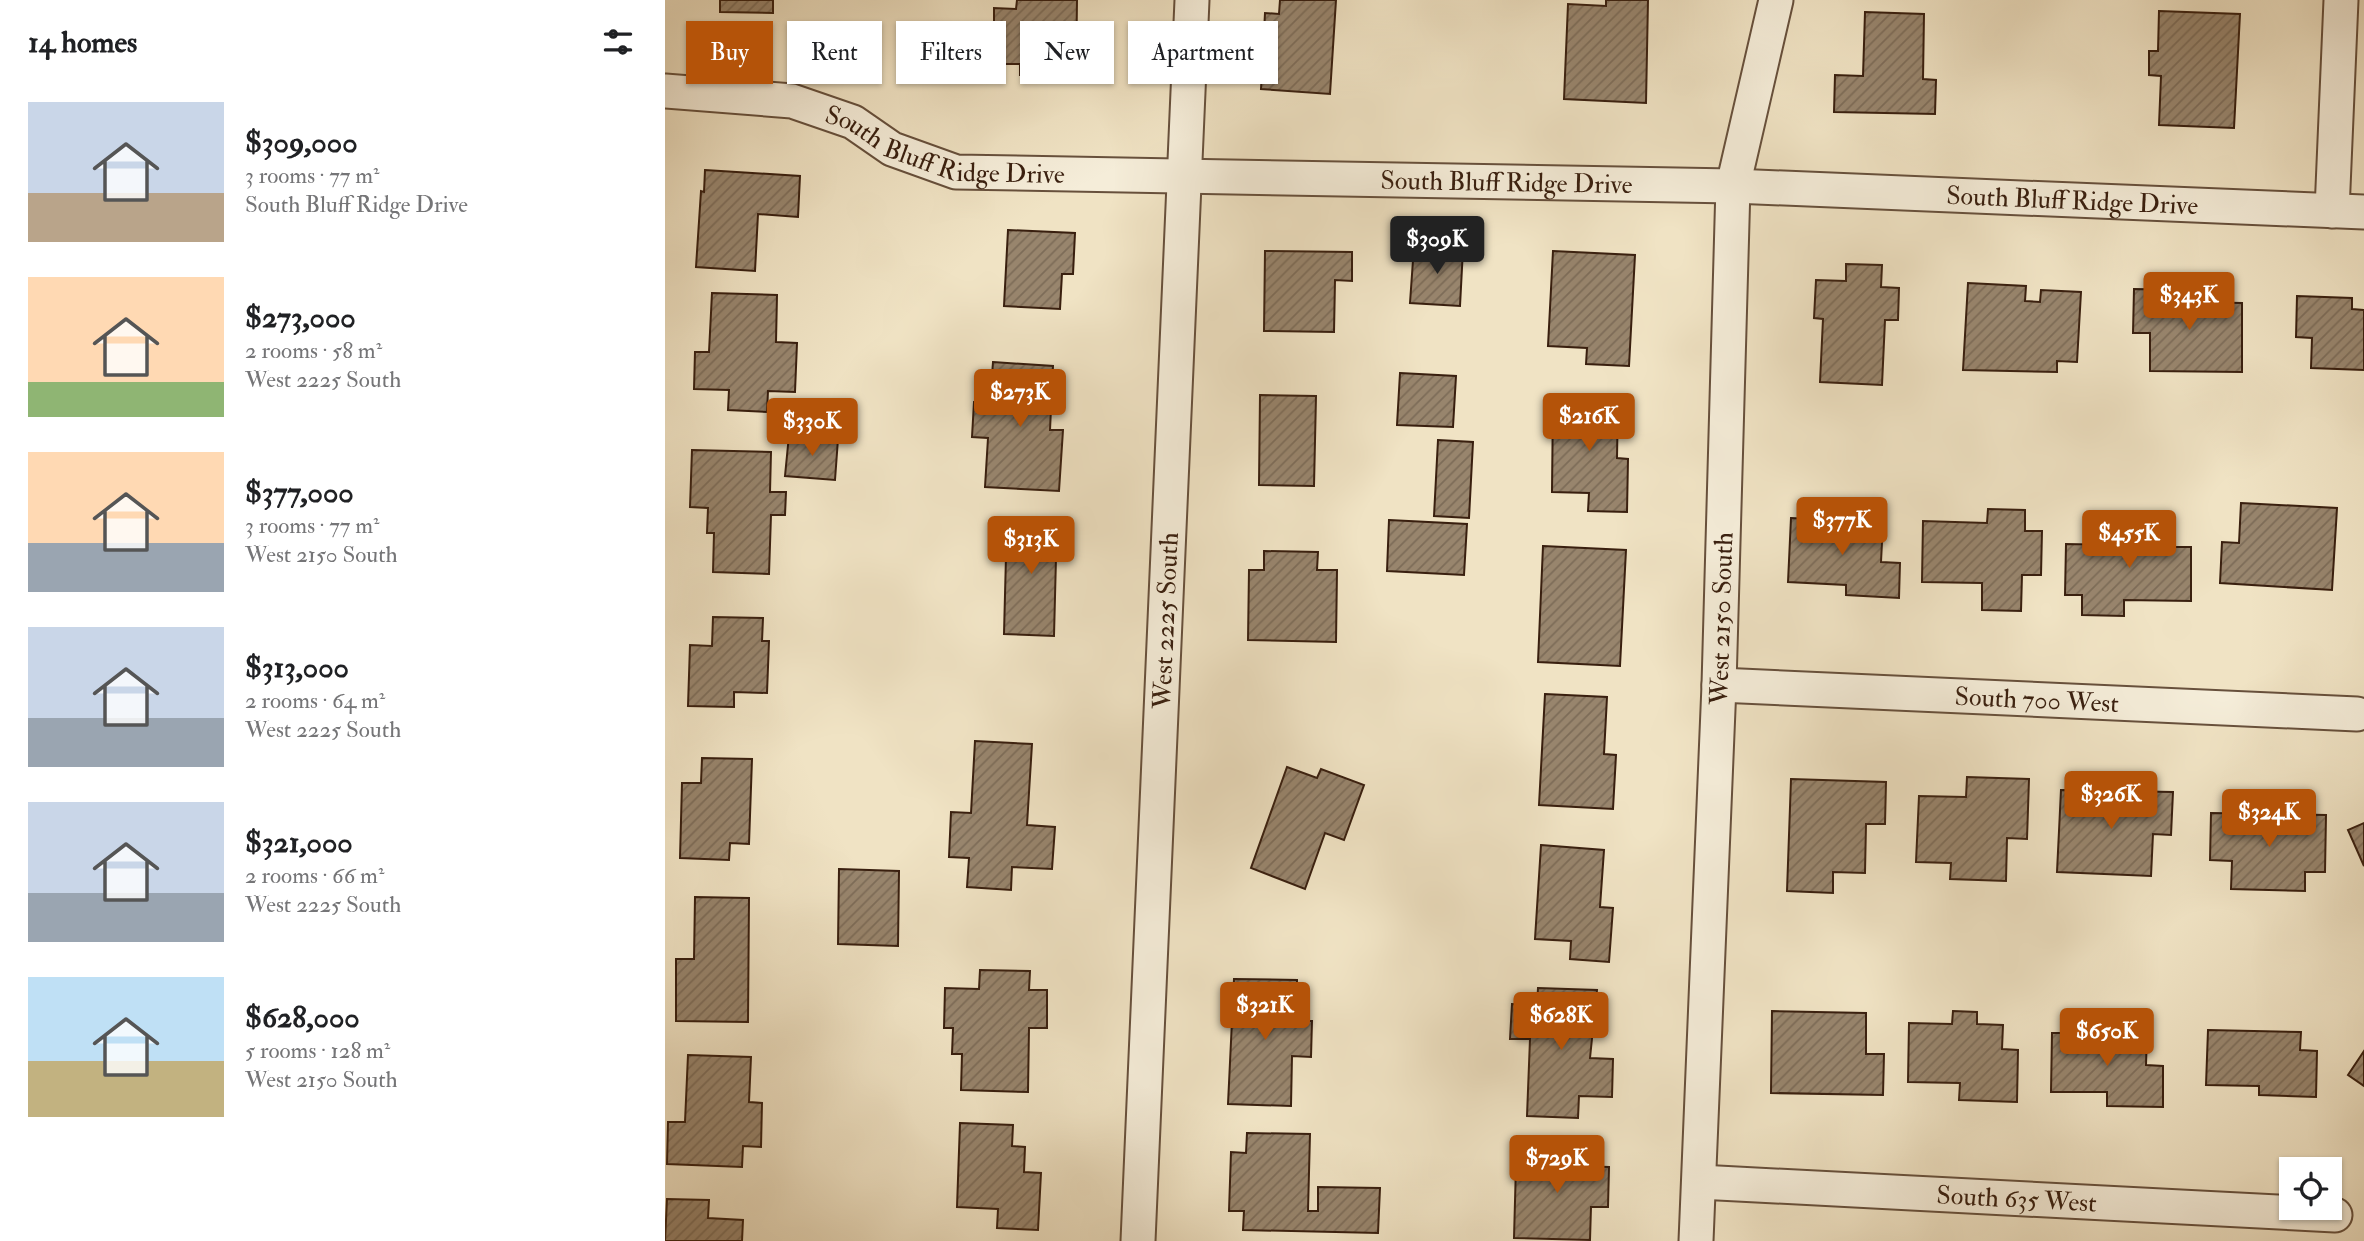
<!DOCTYPE html>
<meta charset="utf-8">
<style>
:root{--surface:#fff;--page:#f6f6f6;--text:#202124;--muted:#757577;--accent:#b45309}
body{margin:0;font-family:"IM FELL Double Pica",serif;background:var(--page);color:var(--text);height:100vh;display:flex;flex-direction:column;font-size:26px;white-space:nowrap}
*{box-sizing:border-box;margin:0}
p{font-size:23px;color:var(--muted)}
.icon{flex:none;width:38px;height:38px;fill:none;stroke:currentColor;stroke-width:2;stroke-linecap:round;stroke-linejoin:round}
.map{position:relative;flex:1;overflow:hidden}
.sheet{display:flex;flex-direction:column;background:var(--surface);width:665px}
.sheet>*{flex:none}
.top-card{position:absolute;left:21px;top:21px;width:665px;height:63px;display:flex;gap:14px}
.controls{position:absolute;left:1614px;top:1157px;display:grid;gap:14px}
.controls a{display:grid;place-items:center;width:63px;height:63px;border-radius:0px;background:var(--surface);box-shadow:0 2px 5px #0004;font-size:35px}
.price{position:absolute;translate:-50% -60px;padding:0 16px;border-radius:7px;background:var(--accent);color:#fff;font-size:23px;line-height:46px;filter:drop-shadow(0 2px 4px #0008)}
.price::after{content:'';position:absolute;left:50%;top:42px;width:21px;height:16px;margin-left:-10px;background:inherit;clip-path:polygon(0 0,100% 0,50% 100%)}
.price.active{background:#222;color:#fff}
ul{padding:0;list-style:none}
li{display:flex;align-items:center;gap:21px;height:175px;padding:0 28px}
li span{display:grid;place-items:center;flex:none;width:196px;height:140px;border-radius:0px;color:#555}
li>.icon{margin-inline-start:auto}
span .icon{width:84px;height:84px;fill:#fffc;stroke-width:1}
li b{font-size:30px}
h2{display:flex;justify-content:space-between;align-items:center;height:84px;padding:0 28px;font-size:30px}
.pill{padding:0 24px;border-radius:0px;background:var(--surface);box-shadow:0 2px 5px #0004;font-size:24px;line-height:63px}
.pill.active{background:var(--accent);color:#fff}
main{display:flex;flex:1;min-height:0}
.map>svg:first-child{display:block}
.building{fill:url(#building-hatch);stroke:#391f0f;stroke-width:2}
.lines{fill:none;stroke-linecap:round;stroke-linejoin:round}
.minor-casing{stroke:#67503c;stroke-width:37}
.minor{stroke:#f5edd9;stroke-width:33}
.labels{text-anchor:middle;stroke-width:7;stroke-linejoin:round;paint-order:stroke}
.street-label{font-size:26px;fill:#391f0f;stroke:#f5edd9}
</style>
<main>
<section class="sheet">
<h2>14 homes<svg class="icon" aria-label="filters" viewBox="0 0 24 24"><path d="M4 7h16M4 17h16"/><circle cx="9" cy="7" r="2"/><circle cx="15" cy="17" r="2"/></svg></h2>
<ul>
<li><span style="background:linear-gradient(#c9d6e8 65%,#b9a48a 0)"><svg class="icon" aria-label="home" viewBox="0 0 24 24"><path d="M3 11l9-7 9 7M6 9v11h12V9"/></svg></span><div><b>$309,000</b><p>3 rooms · 77 m²</p><p>South Bluff Ridge Drive</p></div></li>
<li><span style="background:linear-gradient(#ffd9b3 75%,#8fb573 0)"><svg class="icon" aria-label="home" viewBox="0 0 24 24"><path d="M3 11l9-7 9 7M6 9v11h12V9"/></svg></span><div><b>$273,000</b><p>2 rooms · 58 m²</p><p>West 2225 South</p></div></li>
<li><span style="background:linear-gradient(#ffd9b3 65%,#9aa5b1 0)"><svg class="icon" aria-label="home" viewBox="0 0 24 24"><path d="M3 11l9-7 9 7M6 9v11h12V9"/></svg></span><div><b>$377,000</b><p>3 rooms · 77 m²</p><p>West 2150 South</p></div></li>
<li><span style="background:linear-gradient(#c9d6e8 65%,#9aa5b1 0)"><svg class="icon" aria-label="home" viewBox="0 0 24 24"><path d="M3 11l9-7 9 7M6 9v11h12V9"/></svg></span><div><b>$313,000</b><p>2 rooms · 64 m²</p><p>West 2225 South</p></div></li>
<li><span style="background:linear-gradient(#c9d6e8 65%,#9aa5b1 0)"><svg class="icon" aria-label="home" viewBox="0 0 24 24"><path d="M3 11l9-7 9 7M6 9v11h12V9"/></svg></span><div><b>$321,000</b><p>2 rooms · 66 m²</p><p>West 2225 South</p></div></li>
<li><span style="background:linear-gradient(#bfe0f5 60%,#c2b280 0)"><svg class="icon" aria-label="home" viewBox="0 0 24 24"><path d="M3 11l9-7 9 7M6 9v11h12V9"/></svg></span><div><b>$628,000</b><p>5 rooms · 128 m²</p><p>West 2150 South</p></div></li>
</ul>
</section>
<div class="map">
<svg width="1699" height="1241" viewBox="0 0 1699 1241">
<defs>
<pattern id="building-hatch" width="6" height="6" patternUnits="userSpaceOnUse" patternTransform="scale(1.75)"><rect width="6" height="6" fill="#98856d"/><path d="M-1 1l2-2M0 6l6-6M5 7l2-2" fill="none" stroke="#7d6c58"/></pattern>
</defs>
<rect width="100%" height="100%" fill="#f0e3c4"/>
<filter id="stains"><feTurbulence type="fractalNoise" baseFrequency=".00286" numOctaves="4"/><feColorMatrix values="0 0 0 0 .2 0 0 0 0 .09 0 0 0 0 .02 0 0 0 .5 -.17"/></filter>
<radialGradient id="worn" r=".72"><stop offset=".6" stop-color="#630" stop-opacity="0"/><stop offset="1" stop-color="#630" stop-opacity=".3"/></radialGradient>
<g class="building">
<path d="M55,0H108V13L55,12Z"/>
<path d="M352,0H412L411,76L355,75V64H329V8L351,9Z"/>
<path d="M615,0H671L665,94L596,89L600,13L614,14Z"/>
<path d="M941,0H983L981,103L899,99L903,4L941,6Z"/>
<path d="M1494,11L1575,14L1569,128L1494,125L1496,76L1484,75V51H1493Z"/>
<path d="M1200,12L1259,14L1258,79L1271,80L1270,114L1169,112L1170,75L1198,76Z"/>
<path d="M40,170L135,176L133,217L93,214L90,271L31,267L36,191L39,192Z"/>
<path d="M343,230L410,233L408,274H397L395,309L339,306Z"/>
<path d="M749,246L798,249L795,306L745,303Z"/>
<path d="M600,251L687,252V281L670,280L669,332L599,331Z"/>
<path d="M888,251L970,255L964,366L921,364L922,348L883,346Z"/>
<path d="M1181,264L1217,265L1216,287L1234,288L1233,320H1220L1217,385L1155,382L1158,319L1149,318L1151,280L1181,281Z"/>
<path d="M1303,283L1361,286L1360,301L1375,302L1376,290L1416,292L1412,362L1392,361V372L1298,370Z"/>
<path d="M1469,289L1525,290V302L1577,303V372L1485,371V333H1468Z"/>
<path d="M47,293L112,295L111,342L132,343L130,392L103,391L102,412L63,410L64,390L29,389L30,352H44Z"/>
<path d="M1632,296L1687,298V309L1699,310V370L1646,368L1647,338L1631,337Z"/>
<path d="M328,362L388,366L385,430H398L394,491L320,487L323,438L307,437L309,402L325,403Z"/>
<path d="M735,373L791,376L788,427L732,425Z"/>
<path d="M595,395L651,396L649,486L594,485Z"/>
<path d="M888,399L953,400L952,458L963,459L962,512L923,511L924,493L887,492Z"/>
<path d="M124,435L173,439L170,480L120,476Z"/>
<path d="M773,440L808,442L804,518L769,516Z"/>
<path d="M27,450L106,452L105,492H121L120,515H106L104,574L48,572L49,533H42L43,508L25,507Z"/>
<path d="M1576,503L1672,508L1667,590L1555,583L1557,542L1574,543Z"/>
<path d="M1323,509L1360,510V531H1377L1376,575H1357L1356,611L1317,610V583L1257,582L1258,521L1322,523Z"/>
<path d="M342,517L392,519L389,636L339,634Z"/>
<path d="M1126,518L1218,523L1216,562L1235,563L1234,598L1181,595V585L1123,582Z"/>
<path d="M724,520L802,524L799,575L722,571Z"/>
<path d="M1456,522H1504L1503,547H1526V601L1459,600V616L1417,615V595H1400L1401,544L1455,545Z"/>
<path d="M878,546L961,550L955,666L873,662Z"/>
<path d="M599,551L653,552L652,570H672L671,642L583,640L584,570H599Z"/>
<path d="M48,617L98,618L97,641H104L102,693L69,692V707L23,706L25,645L47,646Z"/>
<path d="M880,694L942,697L939,754L951,755L948,809L874,805Z"/>
<path d="M310,741L367,744L362,825L390,827L387,869L347,867L346,890L302,887L304,858L284,857L286,812L306,813Z"/>
<path d="M37,758L87,759L84,844L65,843L64,860L15,858L17,783H36Z"/>
<path d="M622,767L652,778L656,769L699,785L679,840L660,833L640,889L586,868Z"/>
<path d="M1302,777L1364,779L1362,839L1342,838L1341,881L1285,879L1286,863L1251,862L1254,796L1301,797Z"/>
<path d="M1126,779L1221,782L1220,824H1201L1200,873L1168,872V893L1122,891Z"/>
<path d="M1396,790L1508,792L1506,835L1488,834L1486,876L1392,872Z"/>
<path d="M1546,813L1661,815L1660,872H1640V891L1566,889L1567,861L1545,860Z"/>
<path d="M1699,823V866L1683,830Z"/>
<path d="M876,845L939,850L935,907L948,908L944,962L905,959L906,941L870,939Z"/>
<path d="M174,869L234,871L233,946L173,944Z"/>
<path d="M30,897L84,898L83,1022L11,1021V959H29Z"/>
<path d="M315,970L365,971L364,990H382V1028H364L363,1092L296,1090L297,1054H287L288,1028H279L280,988L314,989Z"/>
<path d="M569,979L632,980L631,1021H647L646,1057L627,1056L626,1106L563,1104Z"/>
<path d="M873,988L932,990L925,1058L948,1059L947,1097L914,1096L913,1118L862,1116L865,1039H845L847,1004L872,1005Z"/>
<path d="M1107,1011L1201,1013V1054H1219L1218,1095L1106,1093Z"/>
<path d="M1288,1011L1312,1012V1024L1338,1025L1337,1049L1353,1050L1352,1102L1294,1100L1295,1083L1243,1082L1244,1023L1287,1024Z"/>
<path d="M1543,1030L1636,1032L1635,1050L1652,1051L1651,1097L1594,1095V1086L1541,1085Z"/>
<path d="M1387,1033H1482L1481,1065L1498,1066V1107L1442,1106V1092H1386Z"/>
<path d="M1699,1051V1086L1683,1075Z"/>
<path d="M23,1055L86,1057L84,1102L97,1103L96,1147L78,1146L77,1167L2,1164L3,1122H20Z"/>
<path d="M295,1123L348,1125L347,1146L360,1147L359,1172L376,1173L373,1230L332,1228L333,1209L292,1207Z"/>
<path d="M582,1133L645,1134L643,1211H653V1187L715,1188L713,1233L578,1230L579,1211H564L566,1152L581,1153Z"/>
<path d="M863,1145L909,1147L908,1166L944,1167L943,1207H926L925,1240L849,1238L851,1165H863Z"/>
<path d="M2,1199L44,1200L43,1218L78,1220L77,1241H0Z"/>
</g>
<g class="lines">
<defs>
<g id="minor">
<path id="s1" d="M0,91L127,101L188,122L227,149L291,172L1068,186L1699,212"/>
<path d="M1667,211L1676,0"/>
<path id="s2" d="M1054,685L1692,714"/>
<path id="s3" d="M1034,1182L1670,1215"/>
<path id="s4" d="M473,1241L527,0"/>
<path id="s5" d="M1031,1241L1054,685L1068,186L1111,0"/>
</g>
</defs>
<use href="#minor" class="minor-casing"/>
<use href="#minor" class="minor"/>
</g>
<g class="labels">
<g class="street-label">
<text dy="9" stroke="none"><textPath href="#s1" startOffset="290">South Bluff Ridge Drive</textPath></text>
<text dy="9" stroke="none"><textPath href="#s1" startOffset="858">South Bluff Ridge Drive</textPath></text>
<text dy="9" stroke="none"><textPath href="#s1" startOffset="1424">South Bluff Ridge Drive</textPath></text>
<text dy="9" stroke="none"><textPath href="#s5" startOffset="623">West 2150 South</textPath></text>
<text dy="9" stroke="none"><textPath href="#s4" startOffset="621">West 2225 South</textPath></text>
<text dy="9" stroke="none"><textPath href="#s2" startOffset="318">South 700 West</textPath></text>
<text dy="9" stroke="none"><textPath href="#s3" startOffset="318">South 635 West</textPath></text>
</g>
</g>
<rect width="100%" height="100%" filter="url(#stains)"/>
<rect width="100%" height="100%" fill="url(#worn)"/>
</svg>
<div class="controls">
<a><svg class="icon" aria-label="locate" viewBox="0 0 24 24"><circle cx="12" cy="12" r="6"/><path d="M12 2v4M12 18v4M2 12h4M18 12h4"/></svg></a>
</div>
<b class="price active" style="left:772px;top:276px">$309K</b>
<b class="price" style="left:1524px;top:332px">$343K</b>
<b class="price" style="left:355px;top:429px">$273K</b>
<b class="price" style="left:924px;top:453px">$216K</b>
<b class="price" style="left:147px;top:458px">$330K</b>
<b class="price" style="left:1177px;top:557px">$377K</b>
<b class="price" style="left:1464px;top:570px">$455K</b>
<b class="price" style="left:366px;top:576px">$313K</b>
<b class="price" style="left:1446px;top:831px">$326K</b>
<b class="price" style="left:1604px;top:849px">$324K</b>
<b class="price" style="left:600px;top:1042px">$321K</b>
<b class="price" style="left:896px;top:1052px">$628K</b>
<b class="price" style="left:1442px;top:1068px">$650K</b>
<b class="price" style="left:892px;top:1195px">$729K</b>
<div class="top-card">
<a class="pill active">Buy</a>
<a class="pill">Rent</a>
<a class="pill">Filters</a>
<a class="pill">New</a>
<a class="pill">Apartment</a>
</div>
</div>
</main>
